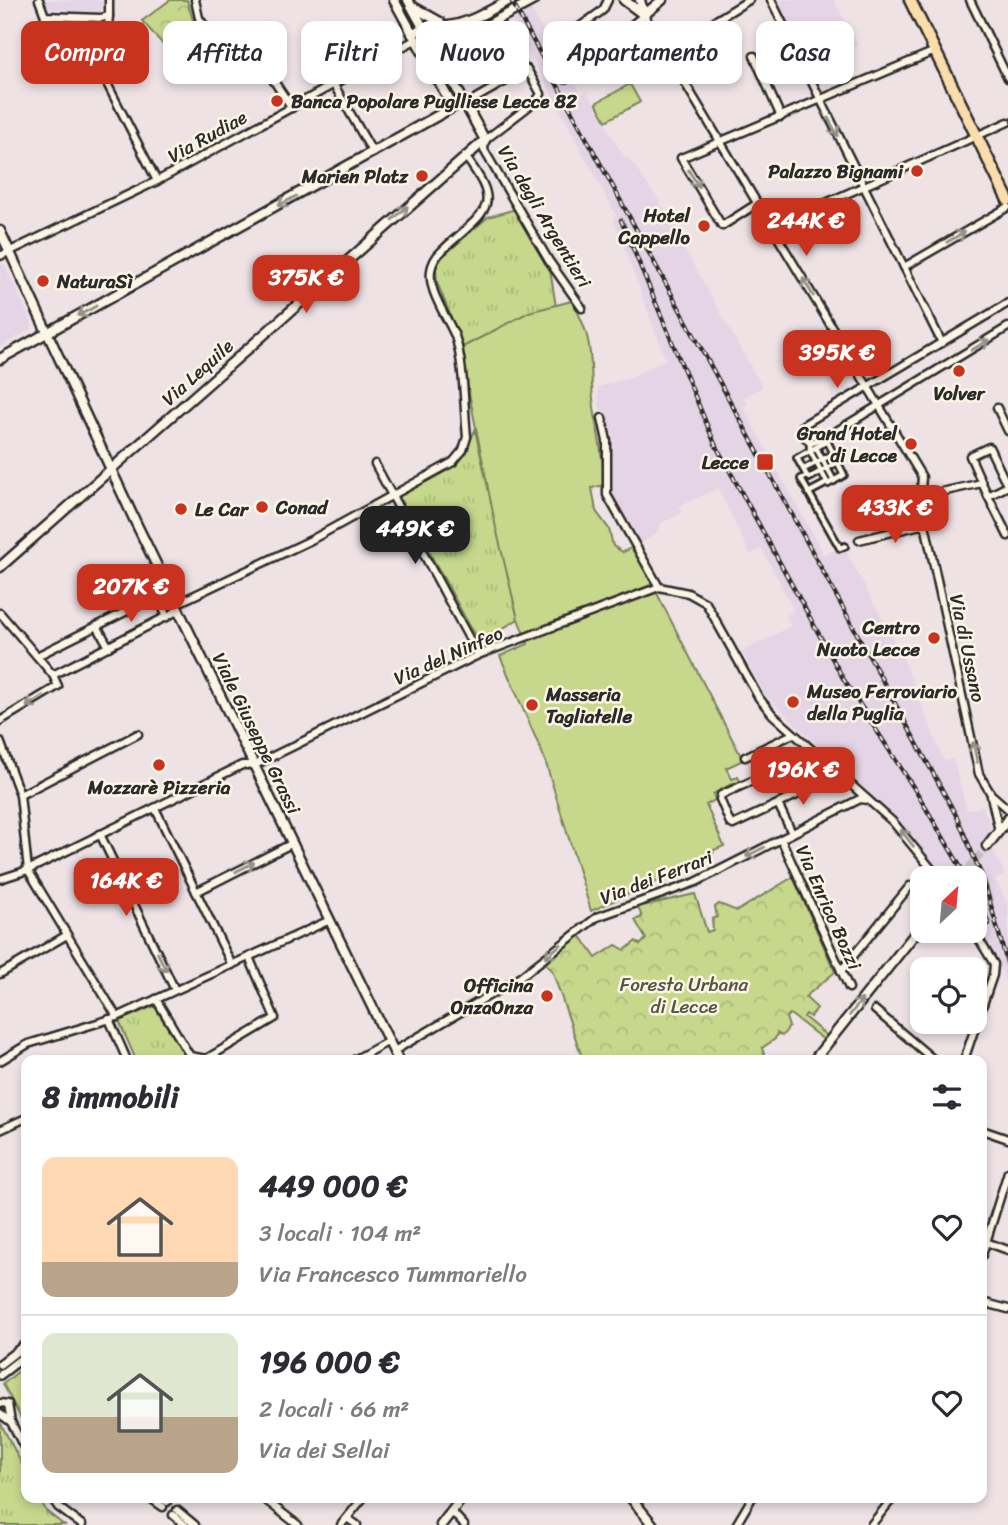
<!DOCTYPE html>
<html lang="it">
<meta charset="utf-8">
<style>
:root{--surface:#fff;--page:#f2f2f3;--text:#2b2b33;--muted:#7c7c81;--line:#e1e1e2;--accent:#c8321e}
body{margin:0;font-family:Sriracha,sans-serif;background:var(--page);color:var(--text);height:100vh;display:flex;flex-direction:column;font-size:26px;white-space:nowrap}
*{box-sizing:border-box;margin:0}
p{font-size:23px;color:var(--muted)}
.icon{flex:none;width:38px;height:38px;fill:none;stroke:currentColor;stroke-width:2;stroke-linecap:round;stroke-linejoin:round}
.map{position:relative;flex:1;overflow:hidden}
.drawer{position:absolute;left:21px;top:1055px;width:966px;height:448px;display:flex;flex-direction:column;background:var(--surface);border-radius:14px;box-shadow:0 4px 10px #0003}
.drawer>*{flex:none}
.top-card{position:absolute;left:21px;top:21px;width:966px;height:63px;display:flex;gap:14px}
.needle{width:46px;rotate:26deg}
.buttons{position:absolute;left:910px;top:866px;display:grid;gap:14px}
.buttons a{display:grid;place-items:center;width:77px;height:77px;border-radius:14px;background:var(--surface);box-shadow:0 4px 10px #0003;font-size:35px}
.price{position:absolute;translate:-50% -60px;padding:0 16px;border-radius:14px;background:var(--accent);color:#fff;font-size:23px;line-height:46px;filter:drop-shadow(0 2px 4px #0008)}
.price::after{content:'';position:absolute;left:50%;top:42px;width:21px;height:16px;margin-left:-10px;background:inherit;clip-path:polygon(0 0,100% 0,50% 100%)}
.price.current{background:#222;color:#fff}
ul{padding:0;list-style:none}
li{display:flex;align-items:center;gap:21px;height:175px;padding:0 21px}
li+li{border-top:2px solid var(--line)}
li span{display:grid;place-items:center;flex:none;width:196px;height:140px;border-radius:14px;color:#555}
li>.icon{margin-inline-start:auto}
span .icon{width:84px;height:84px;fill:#fffc;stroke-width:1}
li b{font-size:30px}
h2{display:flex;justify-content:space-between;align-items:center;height:84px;padding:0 21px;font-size:30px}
.tag{padding:0 24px;border-radius:14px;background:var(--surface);box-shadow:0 4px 10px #0003;font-size:24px;line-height:63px}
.tag.current{background:var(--accent);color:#fff}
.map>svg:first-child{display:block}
.built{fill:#e4d4e5}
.grass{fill:url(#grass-tufts);stroke:#79825c;stroke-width:2}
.forest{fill:url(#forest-crowns);stroke:#79825c;stroke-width:2}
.park{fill:#c7d88c;stroke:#79825c;stroke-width:2}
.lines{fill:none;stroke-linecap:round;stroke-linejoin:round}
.secondary-tunnel{stroke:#c7bdc0;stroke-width:8;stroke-dasharray:8 4;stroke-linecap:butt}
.pedestrian-casing{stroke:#2b2b2b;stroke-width:10}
.minor-casing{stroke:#2b2b2b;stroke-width:11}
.tertiary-casing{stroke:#2b2b2b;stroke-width:12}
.secondary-casing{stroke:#2b2b2b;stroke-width:13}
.primary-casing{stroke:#2b2b2b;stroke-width:15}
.pedestrian{stroke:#fcf5e5;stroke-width:4.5}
.minor{stroke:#fcf5e5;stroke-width:6}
.tertiary{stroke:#fcf5e5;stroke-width:7}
.secondary{stroke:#fcf5e5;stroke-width:8}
.primary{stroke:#fbddab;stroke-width:10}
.rail-casing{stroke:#2b2b2b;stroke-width:4.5}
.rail{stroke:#fcf5e5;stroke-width:2;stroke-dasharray:5;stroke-linecap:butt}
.oneway{stroke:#949088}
.poi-dot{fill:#c8321e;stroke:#fcf5e5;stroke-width:2.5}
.labels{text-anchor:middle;stroke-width:5;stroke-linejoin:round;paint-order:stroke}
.poi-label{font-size:19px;font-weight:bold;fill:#2b2b2b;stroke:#fcf5e5;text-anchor:end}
.street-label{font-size:19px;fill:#2b2b2b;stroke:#fcf5e5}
.park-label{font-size:19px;fill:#525643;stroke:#fcf5e5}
</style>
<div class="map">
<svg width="1008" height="1525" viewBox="0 0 1008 1525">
<defs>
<pattern id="grass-tufts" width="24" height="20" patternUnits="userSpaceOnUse" patternTransform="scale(1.75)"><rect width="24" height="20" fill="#c7d88c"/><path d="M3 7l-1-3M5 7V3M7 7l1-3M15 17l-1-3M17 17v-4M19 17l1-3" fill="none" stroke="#abba79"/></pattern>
<pattern id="forest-crowns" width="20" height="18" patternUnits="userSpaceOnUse" patternTransform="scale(1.75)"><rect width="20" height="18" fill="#c7d88c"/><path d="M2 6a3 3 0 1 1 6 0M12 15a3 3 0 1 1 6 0" fill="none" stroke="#abba79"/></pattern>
</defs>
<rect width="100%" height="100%" fill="#eee2e5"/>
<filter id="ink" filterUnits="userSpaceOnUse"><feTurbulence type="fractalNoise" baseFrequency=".0143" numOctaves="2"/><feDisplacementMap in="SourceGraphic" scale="14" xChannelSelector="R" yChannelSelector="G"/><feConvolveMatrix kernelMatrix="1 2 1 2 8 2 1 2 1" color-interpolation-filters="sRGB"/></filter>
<g filter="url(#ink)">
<g class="built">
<path d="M45,0H102L101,12L49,9Z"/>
<path d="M501,0H526L551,47L547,51L565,84L573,79L582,94L587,91L625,159L629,158L678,229L672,234L689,257L762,387L744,397L747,404L743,407L824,555L843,546L902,656L944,761L953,759L967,810L983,806L992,832L983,843L993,851L1005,874L995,880L1008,904V990L1001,968L975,918V878L943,877L899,822L765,695L742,652L791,626L786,616L794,610L762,549L750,554L718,488L679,507L682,513L661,523L658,532L640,544L613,498L614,435H609L600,407L598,387L629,378L666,360L614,220L616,215Z"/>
<path d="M776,0H834L857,45L810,66L780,7L782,5Z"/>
<path d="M0,263L4,264L32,323L31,329L0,347Z"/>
</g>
<g class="grass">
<path d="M516,209L550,269L556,307L529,313L463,347L437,282L436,268L442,257L488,217Z"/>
<path d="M475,430L518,619L479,643L398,495C434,475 460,470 475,430Z"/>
<path d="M154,1006L188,1060H136L119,1021Z"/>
<path d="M26,1365V1428L3,1384Z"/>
<path d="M0,1422L26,1472V1498H40L46,1511L64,1525H0Z"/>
</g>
<g class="forest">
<path d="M170,0H187L195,27L167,49L142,21Z"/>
<path d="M793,877L835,972L805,997L817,1008L810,1017L806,1014L804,1017L827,1036L824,1040L790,1014L786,1017L789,1027L782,1036L777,1033L775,1039L762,1048L766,1060H583L552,970L545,963L580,935L596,958L616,945L625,950L636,941L640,945L646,939L635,920L642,917L638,907L695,894L707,932L713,930L712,919L717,917L715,907L719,904L737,911Z"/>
</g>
<g class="park">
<path d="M630,84L640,102L606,121L596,103Z"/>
<path d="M572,301C595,342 589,356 593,399C596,428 604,456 604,485L592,488L596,511L609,529L613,546L623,552L633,547L743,760L726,768L732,779L738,777L741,783L735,786L733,783L713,794L715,800L706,805L724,846L714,850L712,857L591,911L544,757L500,656L528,644L518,619L496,528L462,358L463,347L529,312Z"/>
</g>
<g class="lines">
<path class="secondary-tunnel" d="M961,878L987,846"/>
<defs>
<g id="pedestrian">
<path d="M827,441L797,458L807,476L801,479L840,548L845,546"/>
<path d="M810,443V451L828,484L844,475L826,439"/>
<path d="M816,448L834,481"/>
<path d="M804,469L833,454"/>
<path d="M807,476L809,478L838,462"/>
<path d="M808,493L827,483"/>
</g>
<g id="minor">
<path d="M39,0L45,16L101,18L109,16V0"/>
<path d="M195,0L199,18L207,29L223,45L261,62L292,108"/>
<path d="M771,0L942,343"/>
<path d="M970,0L1008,78"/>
<path d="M45,16L63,49"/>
<path d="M107,37L109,16"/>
<path d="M664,52L749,0"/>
<path d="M754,56L781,117"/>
<path d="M97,64L157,181"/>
<path d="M580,68L564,38L603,10L608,0"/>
<path d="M565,79L644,15L922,477L920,501L979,774L991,794L1008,809"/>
<path d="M334,85L373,153"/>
<path d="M476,98L527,69L541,94L537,100L485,140L484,150L549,261L582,308"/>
<path d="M758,203L722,226L681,158L935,51"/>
<path d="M772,227L1008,122"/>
<path d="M0,256L157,181L415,40"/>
<path d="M904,267L1008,207"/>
<path d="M1008,303L803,425V434L810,443L825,438L1008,327"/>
<path d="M997,408L1008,431"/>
<path d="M602,418L607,441V495L659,587"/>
<path d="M375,464L478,655"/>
<path d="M982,483L970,456L989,447L1008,487"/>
<path d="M923,496L982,483L988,496L1008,486"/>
<path d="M988,496L1008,536"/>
<path d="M859,540L925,524"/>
<path d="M176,604L311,540L453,462L463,450L467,437C464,407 464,363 455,336C447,316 425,288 432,266C435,256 441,252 448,245C490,208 501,205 465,156"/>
<path d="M0,613L53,675L58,686L0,721"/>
<path d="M97,626L109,647"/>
<path d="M37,656L157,596L167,617"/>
<path d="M53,675L179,610"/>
<path d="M0,741L20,795L28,870L117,1017"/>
<path d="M814,753L822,780L820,784L733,825L730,823L720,799L721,795Z"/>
<path d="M745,757L793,734"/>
<path d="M20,795L138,734"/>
<path d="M991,796L999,831"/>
<path d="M778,804L792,833"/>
<path d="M155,808L232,965"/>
<path d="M100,834L175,990"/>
<path d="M781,839L849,988"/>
<path d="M0,879L28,870L242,765H255L478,655L659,587L688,593L706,603L759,698L773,715L893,822L939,878"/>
<path d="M196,892L293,843"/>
<path d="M841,971L910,886"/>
<path d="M0,974L67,935"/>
<path d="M156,999L190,1056L206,1059L275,1018L249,957"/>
<path d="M875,1010L934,1060"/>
<path d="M109,1019L127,1060"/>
<path d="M394,1051L519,978L597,917L696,882L860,799L868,800"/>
<path d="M354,1060L389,1041"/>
<path d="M964,1060L993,975L994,964L974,931"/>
<path d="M0,1061L28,1044L117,1017L330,920"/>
<path d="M0,1130L26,1118"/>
<path d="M982,1130L1008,1139"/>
<path d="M983,1241L1008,1250"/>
<path d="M982,1255L1008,1172"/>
<path d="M982,1302L1008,1309"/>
<path d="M0,1403L8,1404L11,1422L0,1414"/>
<path d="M11,1422L26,1451"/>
<path d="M52,1498L58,1507L82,1525"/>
<path d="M150,1498L163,1507"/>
<path d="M162,1498L167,1502"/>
<path d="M263,1498L298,1525"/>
<path d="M177,1510L195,1525"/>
<path d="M452,1512L464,1525"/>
<path d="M173,1515L185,1525"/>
<path d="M347,1518L357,1525"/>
<path d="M341,1525L363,1498"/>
<path d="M736,1525L752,1498"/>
<path d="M871,1525L893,1498"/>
</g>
<g id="tertiary">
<path d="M0,1364L26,1344"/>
<path d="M0,1375L26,1355"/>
</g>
<g id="secondary">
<path d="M394,0L453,107"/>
<path d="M624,0L644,15"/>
<path d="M640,0L644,15"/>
<path d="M415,8L440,22"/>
<path d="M644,15L662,0"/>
<path d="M412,34C434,21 434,30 454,25C474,21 492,9 510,0"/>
<path d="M431,69L452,66L465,41L478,30L534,0"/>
<path d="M0,231L135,521L398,1060"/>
<path d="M0,359L464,101"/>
<path d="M0,567L485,140L408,0"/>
<path d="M987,846L1008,819"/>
<path d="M814,1060L922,925"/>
<path d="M631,1498L653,1525"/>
<path d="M441,1525L462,1498"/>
</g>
<path id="primary" d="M910,0L1008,200"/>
</defs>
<use href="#pedestrian" class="pedestrian-casing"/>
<use href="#minor" class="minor-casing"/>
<use href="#tertiary" class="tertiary-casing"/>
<use href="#secondary" class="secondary-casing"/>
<use href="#primary" class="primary-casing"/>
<use href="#pedestrian" class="pedestrian"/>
<use href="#minor" class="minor"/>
<use href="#tertiary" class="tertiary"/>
<use href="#secondary" class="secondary"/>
<use href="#primary" class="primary"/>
<defs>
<g id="rail">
<path d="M511,0L957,817L984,881L1008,966"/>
<path d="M621,220L715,444L844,680L917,793L967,878"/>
<path d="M975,893L989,924"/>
</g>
</defs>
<use href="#rail" class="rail-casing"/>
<use href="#rail" class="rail"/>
</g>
<defs><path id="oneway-shaft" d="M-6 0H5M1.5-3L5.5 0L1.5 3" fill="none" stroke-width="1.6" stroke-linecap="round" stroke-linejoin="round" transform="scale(1.75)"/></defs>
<g class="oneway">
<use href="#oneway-shaft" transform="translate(833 127) rotate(62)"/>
<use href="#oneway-shaft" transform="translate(694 179) rotate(58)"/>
<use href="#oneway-shaft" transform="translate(287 201) rotate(151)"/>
<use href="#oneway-shaft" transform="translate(400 213) rotate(-41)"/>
<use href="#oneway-shaft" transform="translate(956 237) rotate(-30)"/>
<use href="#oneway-shaft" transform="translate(808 287) rotate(-121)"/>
<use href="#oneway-shaft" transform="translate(87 311) rotate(151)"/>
<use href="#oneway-shaft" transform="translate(980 345) rotate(-31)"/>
<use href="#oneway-shaft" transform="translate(35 701) rotate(147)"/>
<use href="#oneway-shaft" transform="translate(975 752) rotate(-102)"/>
<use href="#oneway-shaft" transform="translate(907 838) rotate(-128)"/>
<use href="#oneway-shaft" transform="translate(755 852) rotate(153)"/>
<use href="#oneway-shaft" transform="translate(245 867) rotate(-27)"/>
<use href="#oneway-shaft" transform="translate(553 951) rotate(141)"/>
<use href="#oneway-shaft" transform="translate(162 962) rotate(64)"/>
<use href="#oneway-shaft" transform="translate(856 1007) rotate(-52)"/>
</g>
</g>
<g class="poi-dot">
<circle cx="277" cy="101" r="7"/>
<circle cx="917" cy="171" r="7"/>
<circle cx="422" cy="176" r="7"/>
<circle cx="704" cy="226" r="7"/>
<circle cx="43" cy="281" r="7"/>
<circle cx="959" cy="371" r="7"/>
<circle cx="911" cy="444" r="7"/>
<rect x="756" y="453" width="18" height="18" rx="3.5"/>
<circle cx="262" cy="507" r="7"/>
<circle cx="181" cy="509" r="7"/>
<circle cx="934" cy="638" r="7"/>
<circle cx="793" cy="702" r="7"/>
<circle cx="532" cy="705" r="7"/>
<circle cx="159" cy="765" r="7"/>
<circle cx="547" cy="996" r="7"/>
</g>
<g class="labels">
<g class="poi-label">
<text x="291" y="108" text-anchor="start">Banca Popolare Puglliese Lecce 82</text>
<text x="903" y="178">Palazzo Bignami</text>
<text x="408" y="183">Marien Platz</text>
<text x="690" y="222">Hotel<tspan x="690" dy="22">Cappello</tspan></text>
<text x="57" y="288" text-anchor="start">NaturaSì</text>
<text x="959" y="400" text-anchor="middle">Volver</text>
<text x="897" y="440">Grand Hotel<tspan x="897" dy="22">di Lecce</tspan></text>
<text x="749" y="469">Lecce</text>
<text x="276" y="514" text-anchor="start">Conad</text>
<text x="195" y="516" text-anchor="start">Le Car</text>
<text x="920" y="634">Centro<tspan x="920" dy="22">Nuoto Lecce</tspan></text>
<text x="807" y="698" text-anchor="start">Museo Ferroviario<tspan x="807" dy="22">della Puglia</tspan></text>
<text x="546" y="701" text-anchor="start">Masseria<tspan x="546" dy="22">Tagliatelle</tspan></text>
<text x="159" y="794" text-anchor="middle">Mozzarè Pizzeria</text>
<text x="533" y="992">Officina<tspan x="533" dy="22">OnzaOnza</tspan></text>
</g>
<g class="street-label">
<text transform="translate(207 136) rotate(-29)" y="7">Via Rudiae</text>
<text transform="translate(545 216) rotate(59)" y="7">Via degli Argentieri</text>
<text transform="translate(197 372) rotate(-42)" y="7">Via Lequile</text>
<text transform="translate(968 648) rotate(78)" y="7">Via di Ussano</text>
<text transform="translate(448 655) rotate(-24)" y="7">Via del Ninfeo</text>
<text transform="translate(257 733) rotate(64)" y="7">Viale Giuseppe Grassi</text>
<text transform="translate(656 877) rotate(-21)" y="7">Via dei Ferrari</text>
<text transform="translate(829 907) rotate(66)" y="7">Via Enrico Bozzi</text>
</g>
<g class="park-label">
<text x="684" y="991">Foresta Urbana<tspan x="684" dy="22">di Lecce</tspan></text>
</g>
</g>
</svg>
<div class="buttons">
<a><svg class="needle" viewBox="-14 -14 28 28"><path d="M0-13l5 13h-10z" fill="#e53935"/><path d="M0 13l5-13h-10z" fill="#7c7c81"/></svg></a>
<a><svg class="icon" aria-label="locate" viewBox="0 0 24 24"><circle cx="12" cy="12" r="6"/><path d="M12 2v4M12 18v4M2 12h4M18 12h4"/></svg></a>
</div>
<b class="price" style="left:806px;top:258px">244K €</b>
<b class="price" style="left:306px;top:315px">375K €</b>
<b class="price" style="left:837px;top:390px">395K €</b>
<b class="price" style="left:895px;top:545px">433K €</b>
<b class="price current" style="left:415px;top:566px">449K €</b>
<b class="price" style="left:131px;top:624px">207K €</b>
<b class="price" style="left:803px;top:807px">196K €</b>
<b class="price" style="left:126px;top:918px">164K €</b>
<div class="top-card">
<a class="tag current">Compra</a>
<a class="tag">Affitta</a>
<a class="tag">Filtri</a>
<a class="tag">Nuovo</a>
<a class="tag">Appartamento</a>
<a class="tag">Casa</a>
</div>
<section class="drawer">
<h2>8 immobili<svg class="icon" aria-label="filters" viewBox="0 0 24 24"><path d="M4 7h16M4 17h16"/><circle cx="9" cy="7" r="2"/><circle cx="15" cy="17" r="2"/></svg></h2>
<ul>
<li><span style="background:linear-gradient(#ffd9b3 75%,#b9a48a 0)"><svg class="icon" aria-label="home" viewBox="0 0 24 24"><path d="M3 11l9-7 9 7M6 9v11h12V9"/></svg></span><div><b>449 000 €</b><p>3 locali · 104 m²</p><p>Via Francesco Tummariello</p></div><svg class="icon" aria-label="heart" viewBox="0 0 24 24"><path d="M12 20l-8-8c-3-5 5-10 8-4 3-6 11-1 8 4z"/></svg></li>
<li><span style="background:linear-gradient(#dfe7d0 60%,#b9a48a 0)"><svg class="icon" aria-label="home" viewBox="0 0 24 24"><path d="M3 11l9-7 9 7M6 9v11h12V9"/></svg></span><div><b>196 000 €</b><p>2 locali · 66 m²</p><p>Via dei Sellai</p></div><svg class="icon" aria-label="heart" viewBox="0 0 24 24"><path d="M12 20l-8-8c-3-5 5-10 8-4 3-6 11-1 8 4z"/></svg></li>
</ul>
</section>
</div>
